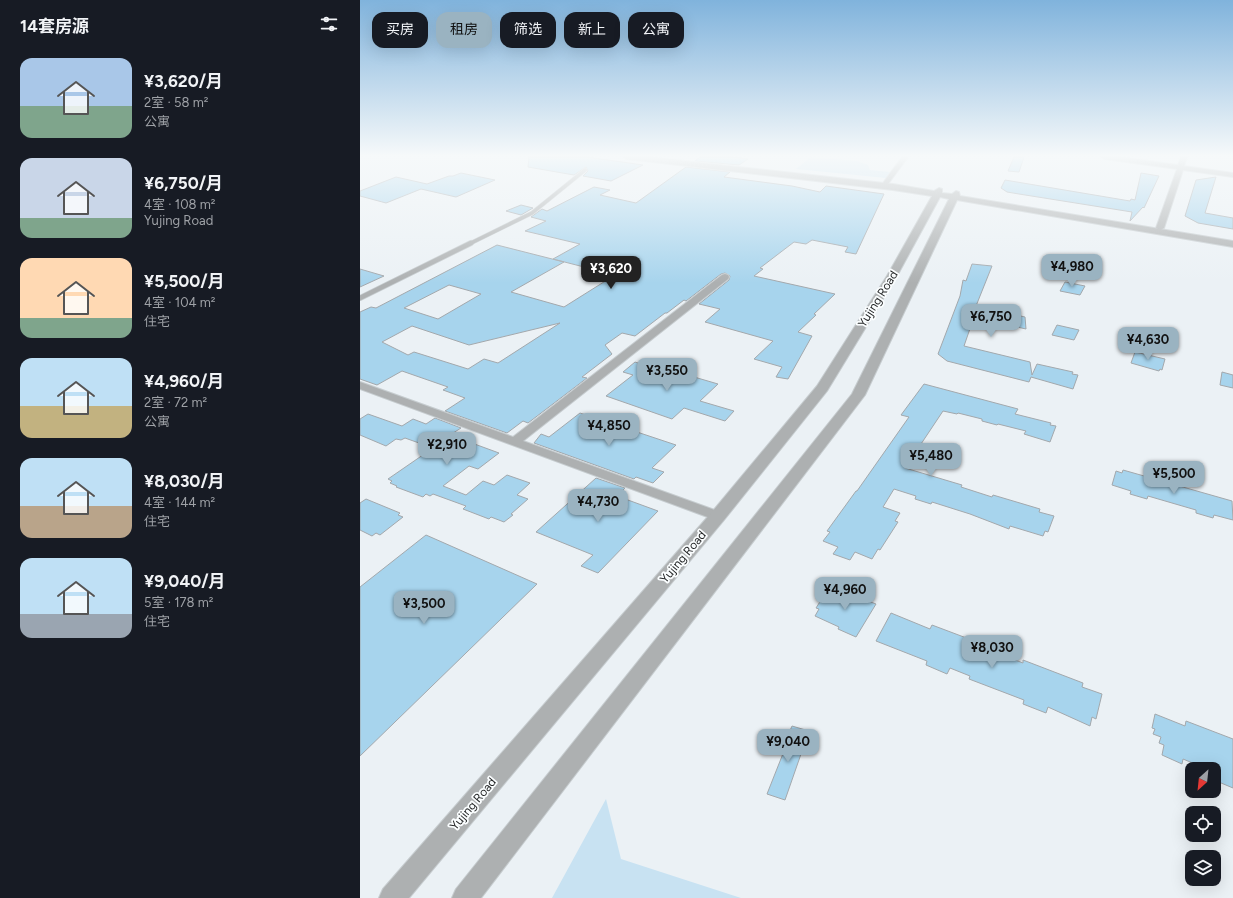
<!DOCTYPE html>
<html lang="zh">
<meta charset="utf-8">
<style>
:root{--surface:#171b24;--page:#20242c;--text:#f1f3f6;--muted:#9ea1a6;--accent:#9ab3c1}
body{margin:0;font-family:Figtree,"Noto Sans SC",sans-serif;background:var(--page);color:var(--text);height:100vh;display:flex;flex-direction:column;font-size:15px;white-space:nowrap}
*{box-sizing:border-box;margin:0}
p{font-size:13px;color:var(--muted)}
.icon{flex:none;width:22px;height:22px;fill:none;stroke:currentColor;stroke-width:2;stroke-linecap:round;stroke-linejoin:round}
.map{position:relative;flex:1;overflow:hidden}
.sheet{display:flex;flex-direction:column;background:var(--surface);width:360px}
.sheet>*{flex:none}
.hud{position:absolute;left:12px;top:12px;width:380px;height:36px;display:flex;gap:8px}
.needle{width:26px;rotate:207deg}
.buttons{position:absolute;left:825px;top:762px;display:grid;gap:8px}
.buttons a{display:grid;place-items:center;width:36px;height:36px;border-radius:8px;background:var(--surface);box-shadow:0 4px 16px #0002;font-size:20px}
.price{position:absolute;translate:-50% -34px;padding:0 9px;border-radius:8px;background:var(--accent);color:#111;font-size:13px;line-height:26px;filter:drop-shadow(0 1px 2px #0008)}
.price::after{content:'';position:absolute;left:50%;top:24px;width:12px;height:9px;margin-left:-6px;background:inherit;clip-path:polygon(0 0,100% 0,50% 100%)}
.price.selected{background:#222;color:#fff}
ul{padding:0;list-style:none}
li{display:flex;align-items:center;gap:12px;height:100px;padding:0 20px}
li span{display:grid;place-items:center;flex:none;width:112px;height:80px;border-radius:12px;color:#555}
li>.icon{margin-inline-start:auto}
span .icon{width:48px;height:48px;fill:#fffc;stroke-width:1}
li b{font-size:17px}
h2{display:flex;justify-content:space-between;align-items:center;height:48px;padding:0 20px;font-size:17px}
.chip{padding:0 14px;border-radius:12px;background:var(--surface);box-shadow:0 4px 16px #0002;font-size:14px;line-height:36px}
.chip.selected{background:var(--accent);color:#111}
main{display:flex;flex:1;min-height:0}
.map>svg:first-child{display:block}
.green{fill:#c8e2f2}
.building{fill:#a7d4ed;stroke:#a3a8ac;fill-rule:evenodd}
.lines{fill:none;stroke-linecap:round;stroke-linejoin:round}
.service-far1-casing{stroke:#c6cccf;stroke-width:4.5}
.service-casing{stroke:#c6cccf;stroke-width:6}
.minor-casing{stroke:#c6cccf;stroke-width:2}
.tertiary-casing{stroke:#c6cccf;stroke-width:2}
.service-far1{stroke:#adb0b1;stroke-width:3.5}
.service{stroke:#adb0b1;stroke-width:4.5}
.minor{fill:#adb0b1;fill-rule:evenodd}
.tertiary{fill:#adb0b1;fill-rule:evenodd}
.labels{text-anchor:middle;stroke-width:3.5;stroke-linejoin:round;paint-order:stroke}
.street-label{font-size:12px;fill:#1f2122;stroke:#fbfeff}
</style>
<main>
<section class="sheet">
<h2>14套房源<svg class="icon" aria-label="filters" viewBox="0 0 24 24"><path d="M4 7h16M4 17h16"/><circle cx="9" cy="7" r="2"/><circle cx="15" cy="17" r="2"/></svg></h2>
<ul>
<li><span style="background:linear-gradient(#a9c7e8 60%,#7fa58c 0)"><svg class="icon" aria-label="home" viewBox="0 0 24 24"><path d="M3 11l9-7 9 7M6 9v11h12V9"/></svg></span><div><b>¥3,620/月</b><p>2室 · 58 m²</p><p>公寓</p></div></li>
<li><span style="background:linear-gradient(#c9d6e8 75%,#7fa58c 0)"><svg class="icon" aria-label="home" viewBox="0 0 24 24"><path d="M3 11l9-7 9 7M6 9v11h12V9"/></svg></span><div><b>¥6,750/月</b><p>4室 · 108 m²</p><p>Yujing Road</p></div></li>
<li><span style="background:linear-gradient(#ffd9b3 75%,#7fa58c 0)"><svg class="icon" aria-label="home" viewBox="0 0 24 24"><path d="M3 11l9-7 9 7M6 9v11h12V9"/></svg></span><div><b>¥5,500/月</b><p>4室 · 104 m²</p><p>住宅</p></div></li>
<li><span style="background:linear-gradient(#bfe0f5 60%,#c2b280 0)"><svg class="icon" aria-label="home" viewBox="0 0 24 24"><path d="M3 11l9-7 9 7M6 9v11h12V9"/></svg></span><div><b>¥4,960/月</b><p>2室 · 72 m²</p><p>公寓</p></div></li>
<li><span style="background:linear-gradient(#bfe0f5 60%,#b9a48a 0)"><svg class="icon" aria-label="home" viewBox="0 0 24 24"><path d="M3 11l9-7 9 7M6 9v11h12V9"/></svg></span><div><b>¥8,030/月</b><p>4室 · 144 m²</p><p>住宅</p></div></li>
<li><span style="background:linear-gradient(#bfe0f5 70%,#9aa5b1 0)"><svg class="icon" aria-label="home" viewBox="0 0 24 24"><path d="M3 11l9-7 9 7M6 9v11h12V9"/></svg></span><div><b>¥9,040/月</b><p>5室 · 178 m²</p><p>住宅</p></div></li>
</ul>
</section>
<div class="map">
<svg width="873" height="898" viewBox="0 0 873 898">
<rect width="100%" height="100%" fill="#ebf1f5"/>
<g class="green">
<path d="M451,157L497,161L508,165L510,170L530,172L526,178L436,169Z"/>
<path d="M246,799L261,859L381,898H192Z"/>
</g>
<g class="building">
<path d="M169,157H227L283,165L251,181L223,176L228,171L226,167L214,175L168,167Z"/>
<path d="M340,157H373L388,159L379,165L335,161Z"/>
<path d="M654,157H664L659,172L648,171Z"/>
<path d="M326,167L370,172L364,177L432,186L460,192L466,186L524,194L496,254L485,252L488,247L452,240L446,244L434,242L400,268L403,269L394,276L475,294L454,314L456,315L438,332L452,336L428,379L416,377L422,367L394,359L413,341L345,322L360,309L339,304L369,280L370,276L365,273L361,274L326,301L324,300L307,313H305L275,336L262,333L245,345L252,354L222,377L227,378L168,423L163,421L147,433L85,411L105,398L83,390L88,387L42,371L17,385L0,379V312L11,307L16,308L137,245L204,262L151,292L204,307L255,275L193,259L220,244L165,231L186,221L171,217L182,209L187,211L234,187L250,190L240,195L276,203ZM89,285L121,294L78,319L44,308ZM200,323L138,363L124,359L108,369L54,352L48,355L22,342L52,326L109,345Z"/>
<path d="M101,173L135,180L96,197L61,189L26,203L0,196V191L36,177L67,184L89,176H93Z"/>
<path d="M781,173L799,176L784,208L783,207L770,221L772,212L659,194L647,192L641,188L645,180L770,201L771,199L775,200Z"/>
<path d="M856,177L845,213L873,218V229L838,223L825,216L836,180Z"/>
<path d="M161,205L173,208L161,215L146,211Z"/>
<path d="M612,264L632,266L616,306L665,317L666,329L614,317L604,346L670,362L672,375L677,364L713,372L712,374L718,375L713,389L671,377L669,382L587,361L578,354L600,296L603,280L606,281Z"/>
<path d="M0,269L24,276L0,287Z"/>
<path d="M705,282L725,286L720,295L700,291Z"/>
<path d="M697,325L719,330L714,340L692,335Z"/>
<path d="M775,352L805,359L802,370L800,369L799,371L771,363Z"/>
<path d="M275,362L281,364L283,362L358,384L340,401L374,411L365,421L324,408L312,419L246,396L273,375L263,372Z"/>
<path d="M862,372L873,375V388L860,385Z"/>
<path d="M564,384L658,409L655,414L691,423L690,425L696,426L690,442L664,434L666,431L638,424L637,425L622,421V419L598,413L597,414L583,411L545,468L602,485L601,487L632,497L633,495L680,509L679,512L694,516L688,532L685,531L683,536L650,526L649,529L610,514L572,502L571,504L555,499L556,496L534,489L523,507L540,513L535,521L538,522L520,550L518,549L512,559L495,552L490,560L473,554L478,547L463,541L470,532L467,531L496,491H497L549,417L541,415Z"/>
<path d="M220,413L316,445L292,468L304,472L293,483L276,477L274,479L174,443L181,434L189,437Z"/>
<path d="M8,414L42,426L53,419L66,424L75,418L101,428L90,435L139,453L118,469L109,466L83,486L106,495L123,481L134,485L147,475L170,483L157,495L168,499L151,514L153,515L144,522L131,517L129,519L103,509L106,506L73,494L70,496L66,494L63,497L36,487L37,486L30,483L32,481L28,479L73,448L45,438L41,440L36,439L26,446L0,435V419Z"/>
<path d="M763,470L872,501L873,520L854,515L853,518L836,513V510L788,496L787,499L770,494L771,491L752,485L756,471L762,473Z"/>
<path d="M236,478L265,488L257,496L298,511L238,573L221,566L233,555L176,532Z"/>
<path d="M6,499L40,513L38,515L43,517L20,535L16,533L12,536L0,530V503Z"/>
<path d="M66,535L177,584L0,756V587Z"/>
<path d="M468,589L485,596L487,593L516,604L496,637L478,629L479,627L455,616L459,609L456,608Z"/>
<path d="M531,613L570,629L572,625L625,645L624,648L663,663V660L723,683L722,687L742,694L736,719L732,717L730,726L688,707L686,713L663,704L664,700L609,679L610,676L590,668L587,674L566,665L567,661L516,641Z"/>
<path d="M795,714L825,726L826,721L873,739V788L854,780V769H847L823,759L822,764L802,755L804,745L799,743L801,737L793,734L795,729L792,728Z"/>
<path d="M432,726L449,731L425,800L407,794L428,741L426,740Z"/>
</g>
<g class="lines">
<defs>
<path id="service-far1" d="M109,244L172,213L225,170"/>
<path id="service" d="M0,298L111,243"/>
<g id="minor">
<path d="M542,157H548L528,184H524L523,183Z"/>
<path d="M742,157H760L818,165L821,157H827L824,166L873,173V177L823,170L804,228L800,230L796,228L817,169L745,159Z"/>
<path d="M365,274L368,275L369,277L368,279L163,441L363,513L365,516L363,519L358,521L353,519L0,389V382L153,437L362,275Z"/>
</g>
<path id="tertiary" d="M263,157H289L533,184L574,191L579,188L582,189V193L592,194L596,191L599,192L600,196L873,241V247L597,200L505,395L121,898H92L96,889L492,394L589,199L580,197L537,276L467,391L364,520L49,898H19L23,889L352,512L457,386L527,276L572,196L533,190L267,159Z"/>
</defs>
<use href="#service-far1" class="service-far1-casing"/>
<use href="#service" class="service-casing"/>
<use href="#minor" class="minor-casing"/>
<use href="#tertiary" class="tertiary-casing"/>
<use href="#service-far1" class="service-far1"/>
<use href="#service" class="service"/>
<use href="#minor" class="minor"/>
<use href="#tertiary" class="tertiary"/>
</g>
<linearGradient id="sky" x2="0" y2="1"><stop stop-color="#80b3dc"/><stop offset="0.55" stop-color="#f6f9fa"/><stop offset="1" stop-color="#f6f9fa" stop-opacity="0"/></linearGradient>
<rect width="873" height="283" fill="url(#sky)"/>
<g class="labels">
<g class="street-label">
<text transform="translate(518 299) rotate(-58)" y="4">Yujing Road</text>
<text transform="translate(323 557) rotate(-50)" y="4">Yujing Road</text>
<text transform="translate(113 804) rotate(-50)" y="4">Yujing Road</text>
</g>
</g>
</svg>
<div class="buttons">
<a><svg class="needle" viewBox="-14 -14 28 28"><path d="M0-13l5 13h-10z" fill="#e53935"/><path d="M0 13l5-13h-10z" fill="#9ea1a6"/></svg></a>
<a><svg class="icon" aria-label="locate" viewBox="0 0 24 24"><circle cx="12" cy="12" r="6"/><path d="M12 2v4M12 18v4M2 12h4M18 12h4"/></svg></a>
<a><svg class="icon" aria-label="layers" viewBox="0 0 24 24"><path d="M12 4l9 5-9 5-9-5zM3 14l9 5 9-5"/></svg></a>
</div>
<b class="price" style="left:712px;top:288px">¥4,980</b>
<b class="price selected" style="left:251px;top:290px">¥3,620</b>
<b class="price" style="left:631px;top:338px">¥6,750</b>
<b class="price" style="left:788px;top:361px">¥4,630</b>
<b class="price" style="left:307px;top:392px">¥3,550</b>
<b class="price" style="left:249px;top:447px">¥4,850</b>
<b class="price" style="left:87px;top:466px">¥2,910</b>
<b class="price" style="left:571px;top:477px">¥5,480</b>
<b class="price" style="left:814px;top:495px">¥5,500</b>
<b class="price" style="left:238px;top:523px">¥4,730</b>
<b class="price" style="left:485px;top:611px">¥4,960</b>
<b class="price" style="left:64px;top:625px">¥3,500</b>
<b class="price" style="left:632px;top:669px">¥8,030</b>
<b class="price" style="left:428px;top:763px">¥9,040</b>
<div class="hud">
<a class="chip">买房</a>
<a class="chip selected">租房</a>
<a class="chip">筛选</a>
<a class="chip">新上</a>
<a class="chip">公寓</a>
</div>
</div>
</main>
